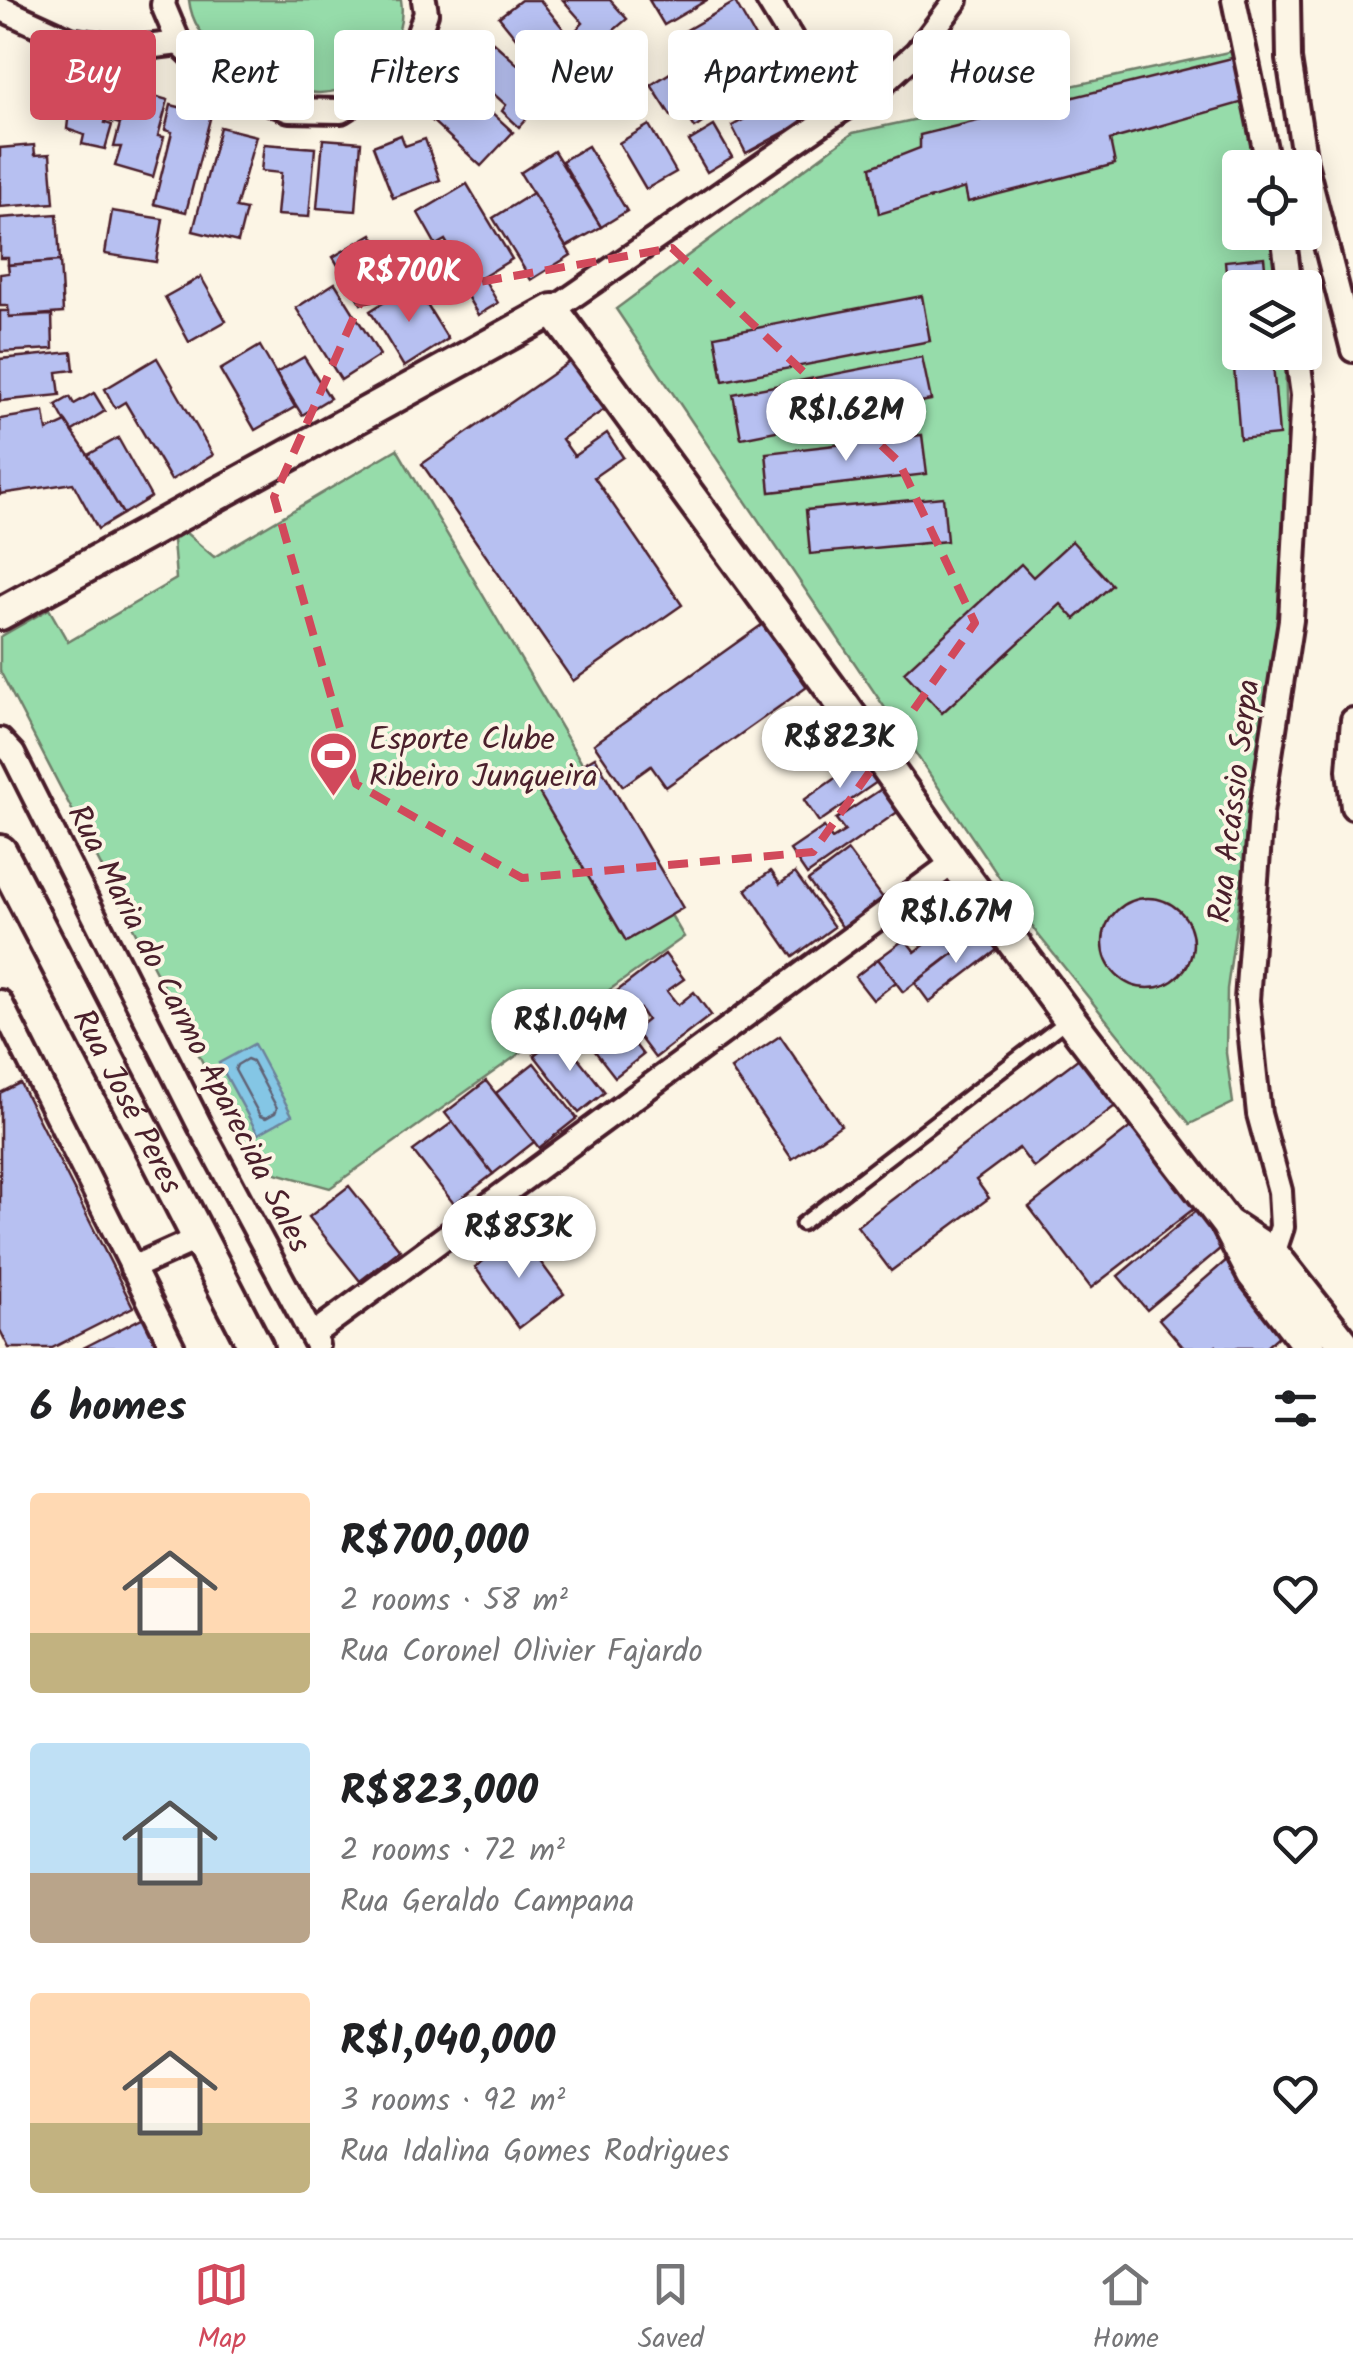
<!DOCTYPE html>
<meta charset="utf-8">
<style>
:root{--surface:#fff;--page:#f2f2f2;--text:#202124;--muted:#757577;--line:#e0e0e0;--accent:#d1495b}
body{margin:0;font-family:Kalam,sans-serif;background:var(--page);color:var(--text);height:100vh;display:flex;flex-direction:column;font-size:38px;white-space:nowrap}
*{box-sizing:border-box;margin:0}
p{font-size:32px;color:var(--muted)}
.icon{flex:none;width:55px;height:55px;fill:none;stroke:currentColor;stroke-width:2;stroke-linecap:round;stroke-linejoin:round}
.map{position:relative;height:1348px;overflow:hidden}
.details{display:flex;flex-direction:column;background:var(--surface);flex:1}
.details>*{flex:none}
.hud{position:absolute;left:30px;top:30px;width:1295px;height:90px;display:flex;gap:20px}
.tools{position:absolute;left:1222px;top:150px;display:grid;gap:20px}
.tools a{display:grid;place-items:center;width:100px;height:100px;border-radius:10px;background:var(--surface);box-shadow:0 5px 25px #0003;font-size:50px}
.price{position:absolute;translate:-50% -85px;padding:0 22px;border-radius:35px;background:#fff;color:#222;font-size:32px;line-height:65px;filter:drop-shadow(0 2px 5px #0008)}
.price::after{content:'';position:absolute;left:50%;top:60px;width:30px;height:22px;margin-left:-15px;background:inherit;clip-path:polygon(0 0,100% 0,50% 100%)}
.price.current{background:var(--accent);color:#fff}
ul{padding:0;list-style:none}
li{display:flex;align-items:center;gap:30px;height:250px;padding:0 30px}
li span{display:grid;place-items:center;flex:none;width:280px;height:200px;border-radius:10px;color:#555}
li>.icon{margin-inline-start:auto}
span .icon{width:120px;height:120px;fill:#fffc;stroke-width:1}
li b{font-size:42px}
h2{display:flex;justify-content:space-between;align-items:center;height:120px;padding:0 30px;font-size:42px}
.pill{padding:0 35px;border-radius:10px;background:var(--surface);box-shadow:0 5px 25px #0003;font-size:35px;line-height:90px}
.pill.current{background:var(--accent);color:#fff}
.menu{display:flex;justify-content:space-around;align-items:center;height:140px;border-top:2px solid var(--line);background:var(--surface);font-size:28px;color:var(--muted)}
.menu a{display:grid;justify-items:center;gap:5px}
.menu .current{color:var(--accent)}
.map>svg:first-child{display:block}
.green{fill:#96dcaa;stroke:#707e6a;stroke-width:2.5}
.water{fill:#84c6e5;stroke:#6d839b;stroke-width:2.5}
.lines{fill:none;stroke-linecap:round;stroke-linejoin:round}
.shore{stroke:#616275;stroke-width:2.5}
.building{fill:#b7c0f1;stroke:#4a1f2b;stroke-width:2.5}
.service-casing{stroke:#4a1f2b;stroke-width:19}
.minor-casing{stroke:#4a1f2b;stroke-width:30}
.tertiary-casing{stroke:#4a1f2b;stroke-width:38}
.secondary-casing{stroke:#4a1f2b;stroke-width:40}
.service{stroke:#fcf5e5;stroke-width:11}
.minor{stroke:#fcf5e5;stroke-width:22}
.tertiary{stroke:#fcf5e5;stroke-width:30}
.secondary{stroke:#fcf5e5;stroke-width:32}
.marked{fill:none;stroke:#d1495b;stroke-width:8;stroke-dasharray:20 12;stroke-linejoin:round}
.labels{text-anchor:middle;stroke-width:8;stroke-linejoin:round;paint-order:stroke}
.poi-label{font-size:32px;fill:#4a1f2b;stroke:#fcf5e5;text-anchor:start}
.street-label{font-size:32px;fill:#4a1f2b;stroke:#fcf5e5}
</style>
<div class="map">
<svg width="1353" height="1348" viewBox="0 0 1353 1348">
<rect width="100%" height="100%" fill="#fcf5e5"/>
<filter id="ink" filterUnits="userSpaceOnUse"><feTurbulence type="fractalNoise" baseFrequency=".01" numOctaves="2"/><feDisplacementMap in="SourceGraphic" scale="20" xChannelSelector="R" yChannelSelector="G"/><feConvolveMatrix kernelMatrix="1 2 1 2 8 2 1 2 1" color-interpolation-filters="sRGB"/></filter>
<g filter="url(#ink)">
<g class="green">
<path d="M189,0H401C404,19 399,35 390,52C376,77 348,92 319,93C301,93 254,77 239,67C229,60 206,39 199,29C194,21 190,9 189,0Z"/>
<path d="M1233,51L1262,167L1240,168V232L1273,233L1278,287L1240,288V352L1285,353L1288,481L1280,612L1227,989L1226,1053L1233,1103L1190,1124L1036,932L616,309L853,133Z"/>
<path d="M397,449L684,937L330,1188L254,1167L194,1045L0,671V637L49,609L68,642L176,579L173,540L185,532L214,557Z"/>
</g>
<path class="water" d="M254,1044L292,1115L258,1134L219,1063Z"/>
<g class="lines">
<path class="shore" d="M247,1059L252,1061L277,1108L275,1113L266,1118L260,1116L235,1070L237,1065Z"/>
</g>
<g class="building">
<path d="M521,0H540L583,53L550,80L499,17Z"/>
<path d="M563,0H610L627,19L592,49L576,30L583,23Z"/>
<path d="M649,0H707L664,25Z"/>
<path d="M735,2L755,37L724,54L720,46L693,61L678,35Z"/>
<path d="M764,39L789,87L727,119L702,71Z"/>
<path d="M493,42L549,93L519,127L502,111L506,105L467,70Z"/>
<path d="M1232,58L1244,102L1110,140L1115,164L968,202L965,188L879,214L871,167L920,148V135Z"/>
<path d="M678,68L709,118L695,128L683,109L671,116L651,85Z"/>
<path d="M73,75L93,77L92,83L114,88L105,123L112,125L105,149L82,144L84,135L67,129Z"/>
<path d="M119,86L168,100L158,136L164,137L153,177L115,166L121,147H114L120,124L109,121Z"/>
<path d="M788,95L803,122L746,153L732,126Z"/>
<path d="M448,98L463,112L476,98L513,132L481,166L429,118Z"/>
<path d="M171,105L211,115L186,212L154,204L172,132L165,130Z"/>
<path d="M649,125L676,172L646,189L619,143Z"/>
<path d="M714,126L732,157L707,172L689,141Z"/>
<path d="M220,127L256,136L236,208L246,210L238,242L193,231Z"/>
<path d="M401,135L405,146L425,139L440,180L393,198L373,146Z"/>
<path d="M323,139L361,142L356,211L317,208Z"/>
<path d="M264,144L315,148L309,217L277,215L281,173L261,171Z"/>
<path d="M34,145L35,155L50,154L54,203L0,207V148Z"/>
<path d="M588,146L627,211L601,227L562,161Z"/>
<path d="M554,151L601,227L566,247L520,173Z"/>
<path d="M467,184L512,259L483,277L498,303L478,315L446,260L454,255L445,240L436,245L418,213Z"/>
<path d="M533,193L571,255L531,280L493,218Z"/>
<path d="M112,211L163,219L156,262L105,254Z"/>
<path d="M57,214L60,261L8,265V258H0V218Z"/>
<path d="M372,234L399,281L361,304L333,257Z"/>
<path d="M1264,257L1267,288H1240V352H1272L1279,435L1240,439L1225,261Z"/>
<path d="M60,261L63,313L9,317L8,306H0V274L9,273L8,265Z"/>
<path d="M201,277L226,321L189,342L165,297Z"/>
<path d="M335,283L380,355L341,380L296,308Z"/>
<path d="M414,284L448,339L404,367L370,311Z"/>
<path d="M922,296L930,341L723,381L715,336Z"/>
<path d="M0,311H9V317L52,315L53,349L0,352Z"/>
<path d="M260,346L295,407L255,430L220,370Z"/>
<path d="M72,352L74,370L57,372L60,395L0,401V359Z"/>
<path d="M304,357L330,398L302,415L276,373Z"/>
<path d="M922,357L931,400L741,438L733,394Z"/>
<path d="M157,358L213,455L171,480L125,402L115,408L105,389Z"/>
<path d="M571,361L605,409L562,439L574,456L607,433L623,457L594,477L682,605L573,681L422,464Z"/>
<path d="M94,393L105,411L71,432L56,405L70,397L74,404Z"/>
<path d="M44,412L47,431L66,422L88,455L123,514L98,529L73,483L0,494V419Z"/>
<path d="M922,435L927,474L770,492L766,453Z"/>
<path d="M118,438L151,497L123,514L88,455Z"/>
<path d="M943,497L947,541L810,554L806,510Z"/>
<path d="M1072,541L1112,585L1075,619L1061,604L942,713L904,672L1021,564L1033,577Z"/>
<path d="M763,624L807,687L666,787L651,766L623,786L594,744Z"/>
<path d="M595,757L683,908L626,941L538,791Z"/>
<path d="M861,760L877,782L819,822L804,800Z"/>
<path d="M883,788L899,811L807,875L790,850L824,827L832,839L845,831L836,819Z"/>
<path d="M848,851L883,898L843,928L808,881Z"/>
<path d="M771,871L780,884L795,873L834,927L793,957L746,889Z"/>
<circle cx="1148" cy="943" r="45"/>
<path d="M951,925L965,944L903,992L878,959L905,939L915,952Z"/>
<path d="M983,931L997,950L929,1002L915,983Z"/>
<path d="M665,954L684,979L667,991L678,1005L694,992L711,1015L655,1058L634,1030L647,1020L640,1009L620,1024L603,1002Z"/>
<path d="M878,959L896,982L873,1000L855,977Z"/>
<path d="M603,1002L643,1055L615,1077L574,1024Z"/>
<path d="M560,1035L605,1092L579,1113L534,1055Z"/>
<path d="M780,1036L841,1125L792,1159L731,1069Z"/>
<path d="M1083,1055L1119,1103L1034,1168L1019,1148L976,1180L989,1198L891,1271L857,1226Z"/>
<path d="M534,1063L577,1118L539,1148L496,1093Z"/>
<path d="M486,1081L534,1142L493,1174L445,1113Z"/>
<path d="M20,1083L133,1307L52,1348H9L0,1330V1093Z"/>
<path d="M453,1122L493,1174L454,1204L413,1151Z"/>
<path d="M1137,1122L1200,1204L1091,1288L1029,1207Z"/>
<path d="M349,1186L400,1250L360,1281L309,1217Z"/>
<path d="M1198,1209L1227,1243L1147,1310L1118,1276Z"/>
<path d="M520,1234L564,1294L519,1328L475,1267Z"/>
<path d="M1229,1258L1289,1327L1265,1348H1217L1216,1346L1213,1348H1184L1159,1319Z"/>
<path d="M144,1317L160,1348H83Z"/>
</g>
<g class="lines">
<defs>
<path id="service" d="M802,1224L1066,1021"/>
<g id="minor">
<path d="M164,0L163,5L179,43L219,81L289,110L341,111L395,77L415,44L426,13L424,0"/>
<path d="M768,0L837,113"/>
<path d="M1234,0L1269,168"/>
<path d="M1288,0L1289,59L1305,163L1353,350"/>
<path d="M0,8L70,40L130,49L179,43"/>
<path d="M1283,232L1290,288"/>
<path d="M553,310L837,113L878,88L917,52L956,0"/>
<path d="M1353,720L1349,770L1353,807"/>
<path d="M0,740L13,754L200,1126L317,1345"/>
<path d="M0,1002L173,1348"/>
<path d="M1265,1262L1273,1254L1282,1227L1280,1191L1259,1114L1247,1000L1261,813L1291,620L1303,395L1297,352"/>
<path d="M132,1268L199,1238"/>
<path d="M312,1335L954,862"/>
</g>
<g id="tertiary">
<path d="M0,614L553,310L840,701L954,862L1069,1018L1227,1224L1253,1274L1310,1348"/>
<path d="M1229,1225L1273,1254L1347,1348"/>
</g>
<g id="secondary">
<path id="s1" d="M0,852L256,1348"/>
</g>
</defs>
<use href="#service" class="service-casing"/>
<use href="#minor" class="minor-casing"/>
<use href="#tertiary" class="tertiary-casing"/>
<use href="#secondary" class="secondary-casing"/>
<use href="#service" class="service"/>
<use href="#minor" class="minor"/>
<use href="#tertiary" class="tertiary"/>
<use href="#secondary" class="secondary"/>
</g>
</g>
<path class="marked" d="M672,248L899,462L975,623L813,852L522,878L356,784L274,497L360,303Z"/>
<defs>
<symbol id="stadium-pin" viewBox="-11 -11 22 30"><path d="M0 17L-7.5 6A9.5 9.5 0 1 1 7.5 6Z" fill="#d1495b" stroke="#fcf5e5"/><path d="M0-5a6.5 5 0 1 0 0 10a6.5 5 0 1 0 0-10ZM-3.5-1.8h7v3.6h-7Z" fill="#fff"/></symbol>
</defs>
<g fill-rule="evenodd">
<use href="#stadium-pin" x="306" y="728" width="55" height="75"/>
</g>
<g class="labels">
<g class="poi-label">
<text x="369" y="749">Esporte Clube<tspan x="369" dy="37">Ribeiro Junqueira</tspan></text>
</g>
<g class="street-label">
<text transform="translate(1233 801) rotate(-83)" y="11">Rua Acássio Serpa</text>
<text transform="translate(190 1028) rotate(63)" y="11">Rua Maria do Carmo Aparecida Sales</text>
<text dy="11" stroke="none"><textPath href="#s1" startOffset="280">Rua José Peres</textPath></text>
</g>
</g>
</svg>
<div class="tools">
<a><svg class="icon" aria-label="locate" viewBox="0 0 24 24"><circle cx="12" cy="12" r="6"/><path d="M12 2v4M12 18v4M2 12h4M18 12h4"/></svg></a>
<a><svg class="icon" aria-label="layers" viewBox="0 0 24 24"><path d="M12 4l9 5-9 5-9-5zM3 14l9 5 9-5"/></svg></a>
</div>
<b class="price current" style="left:409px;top:325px">R$700K</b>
<b class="price" style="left:846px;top:464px">R$1.62M</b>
<b class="price" style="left:840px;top:791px">R$823K</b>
<b class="price" style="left:956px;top:966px">R$1.67M</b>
<b class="price" style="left:570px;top:1074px">R$1.04M</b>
<b class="price" style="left:519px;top:1281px">R$853K</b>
<div class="hud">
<a class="pill current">Buy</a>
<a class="pill">Rent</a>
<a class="pill">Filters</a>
<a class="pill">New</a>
<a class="pill">Apartment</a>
<a class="pill">House</a>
</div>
</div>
<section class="details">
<h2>6 homes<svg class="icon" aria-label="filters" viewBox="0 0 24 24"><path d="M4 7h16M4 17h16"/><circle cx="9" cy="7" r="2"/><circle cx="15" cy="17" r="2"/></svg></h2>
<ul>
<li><span style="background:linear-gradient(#ffd9b3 70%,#c2b280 0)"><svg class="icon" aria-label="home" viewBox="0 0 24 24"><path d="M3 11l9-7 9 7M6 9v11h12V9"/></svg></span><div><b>R$700,000</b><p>2 rooms · 58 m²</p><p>Rua Coronel Olivier Fajardo</p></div><svg class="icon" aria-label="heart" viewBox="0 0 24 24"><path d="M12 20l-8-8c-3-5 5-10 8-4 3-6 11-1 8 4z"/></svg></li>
<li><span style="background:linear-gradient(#bfe0f5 65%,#b9a48a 0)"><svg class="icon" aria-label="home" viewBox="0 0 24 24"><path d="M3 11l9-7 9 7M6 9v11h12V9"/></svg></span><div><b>R$823,000</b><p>2 rooms · 72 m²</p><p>Rua Geraldo Campana</p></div><svg class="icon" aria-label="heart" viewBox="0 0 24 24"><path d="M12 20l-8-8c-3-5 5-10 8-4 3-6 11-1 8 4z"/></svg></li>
<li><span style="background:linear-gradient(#ffd9b3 65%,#c2b280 0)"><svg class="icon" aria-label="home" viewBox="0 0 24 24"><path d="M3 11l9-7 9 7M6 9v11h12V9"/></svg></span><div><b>R$1,040,000</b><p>3 rooms · 92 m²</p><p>Rua Idalina Gomes Rodrigues</p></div><svg class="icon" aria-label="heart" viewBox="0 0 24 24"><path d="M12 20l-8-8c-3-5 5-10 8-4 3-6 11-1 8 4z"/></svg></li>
</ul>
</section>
<nav class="menu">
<a class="current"><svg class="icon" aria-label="map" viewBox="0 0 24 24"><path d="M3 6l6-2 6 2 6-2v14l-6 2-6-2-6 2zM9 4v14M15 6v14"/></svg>Map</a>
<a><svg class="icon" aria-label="saved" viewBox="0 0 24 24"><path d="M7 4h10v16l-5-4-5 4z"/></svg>Saved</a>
<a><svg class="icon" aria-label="home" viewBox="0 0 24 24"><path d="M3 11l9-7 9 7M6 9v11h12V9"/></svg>Home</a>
</nav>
